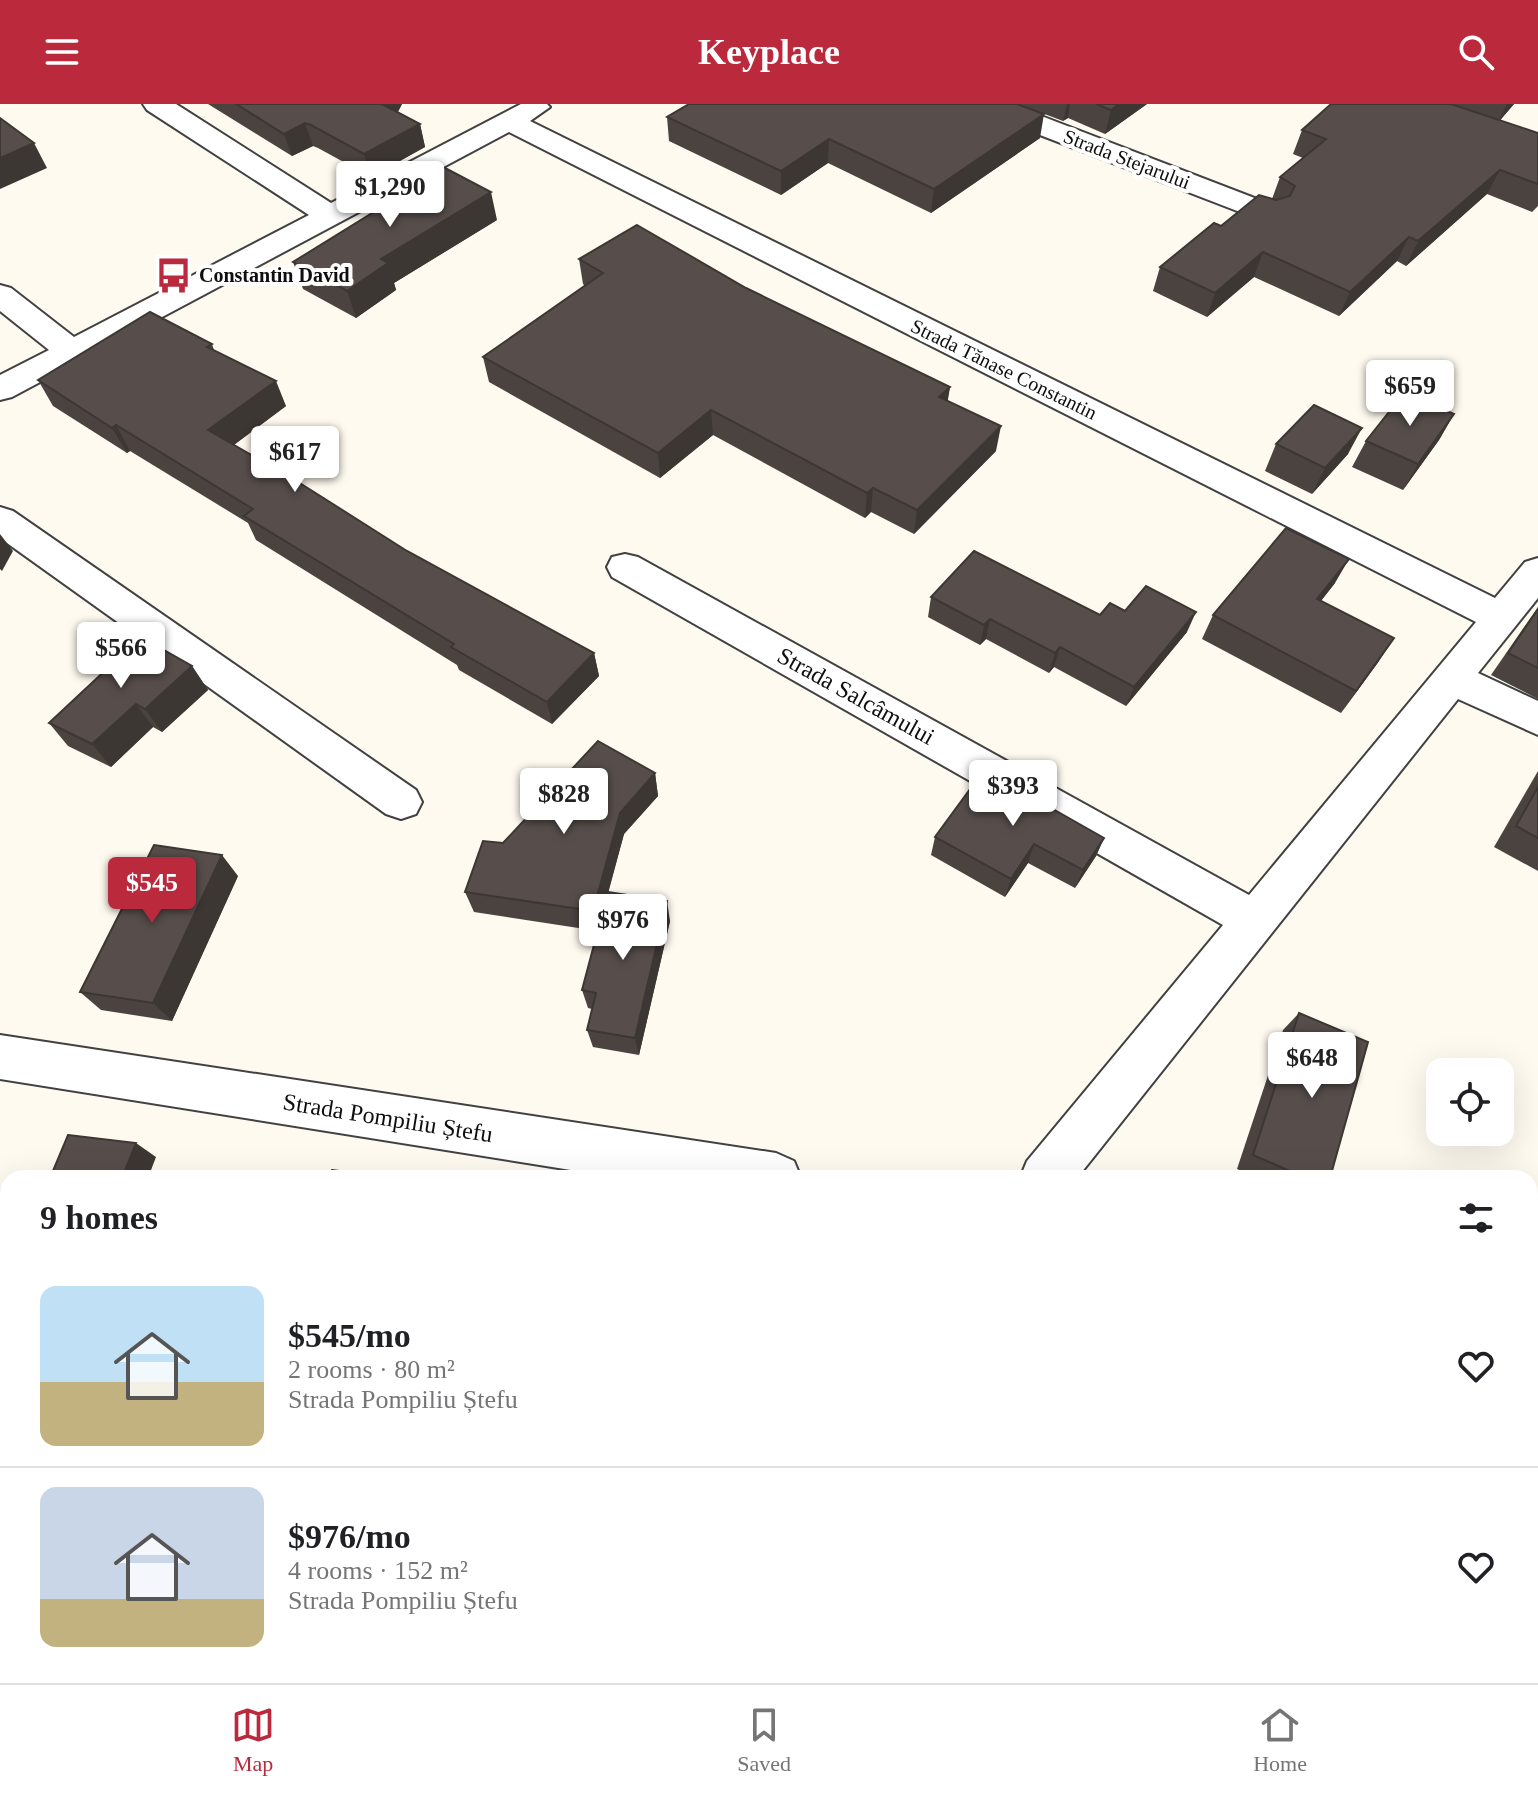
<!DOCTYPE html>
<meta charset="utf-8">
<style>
:root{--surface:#fff;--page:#f6f6f6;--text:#202124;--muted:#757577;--line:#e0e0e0;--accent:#bb293d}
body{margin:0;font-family:"Times New Roman",serif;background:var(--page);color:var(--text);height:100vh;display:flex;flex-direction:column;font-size:30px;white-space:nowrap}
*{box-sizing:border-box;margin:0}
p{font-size:26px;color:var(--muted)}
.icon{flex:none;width:44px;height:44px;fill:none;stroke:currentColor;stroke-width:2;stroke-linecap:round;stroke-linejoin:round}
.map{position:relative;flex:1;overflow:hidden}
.details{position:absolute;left:0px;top:1066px;width:1538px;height:514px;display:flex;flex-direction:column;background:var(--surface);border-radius:24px 24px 0 0;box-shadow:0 8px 32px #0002}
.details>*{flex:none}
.fabs{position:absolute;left:1426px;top:954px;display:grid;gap:16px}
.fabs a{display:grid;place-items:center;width:88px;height:88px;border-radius:16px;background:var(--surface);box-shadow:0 8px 32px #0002;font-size:40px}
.price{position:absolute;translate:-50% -68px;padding:0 18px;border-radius:8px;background:#fff;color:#222;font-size:26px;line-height:52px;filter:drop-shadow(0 2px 4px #0008)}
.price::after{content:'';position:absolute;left:50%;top:48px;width:24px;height:18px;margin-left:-12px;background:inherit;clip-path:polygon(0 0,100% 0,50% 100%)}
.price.active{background:var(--accent);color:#fff}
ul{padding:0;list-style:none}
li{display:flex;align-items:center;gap:24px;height:200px;padding:0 40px}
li+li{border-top:2px solid var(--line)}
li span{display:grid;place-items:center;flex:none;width:224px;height:160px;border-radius:16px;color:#555}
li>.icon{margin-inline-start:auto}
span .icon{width:96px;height:96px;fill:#fffc;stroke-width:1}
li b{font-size:34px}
h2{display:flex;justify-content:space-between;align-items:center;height:96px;padding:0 40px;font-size:34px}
header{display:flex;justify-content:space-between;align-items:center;height:104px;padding:0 40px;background:var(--accent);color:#fff;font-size:36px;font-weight:800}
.dock{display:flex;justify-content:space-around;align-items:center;height:112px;border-top:2px solid var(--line);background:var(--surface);font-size:22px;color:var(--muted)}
.dock a{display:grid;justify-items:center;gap:4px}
.dock .active{color:var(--accent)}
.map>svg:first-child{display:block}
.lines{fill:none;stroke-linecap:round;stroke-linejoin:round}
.street-casing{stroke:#414141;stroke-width:4}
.street{fill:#fff;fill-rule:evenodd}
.wall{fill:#4b4340}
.shaded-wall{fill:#3d3734}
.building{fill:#574e4b;stroke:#3d3734;stroke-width:2}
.labels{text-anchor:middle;stroke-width:8;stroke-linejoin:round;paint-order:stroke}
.far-street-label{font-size:20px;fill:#0e0e0e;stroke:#fff}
.far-poi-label{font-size:20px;font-weight:bold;fill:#0e0e0e;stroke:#fff;text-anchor:start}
.street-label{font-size:24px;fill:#0e0e0e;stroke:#fff}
</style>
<header><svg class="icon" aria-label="menu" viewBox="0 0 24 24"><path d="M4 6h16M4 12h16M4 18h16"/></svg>Keyplace<svg class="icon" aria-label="search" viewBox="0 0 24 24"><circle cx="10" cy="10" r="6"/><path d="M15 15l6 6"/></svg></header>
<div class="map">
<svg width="1538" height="1579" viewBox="0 0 1538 1579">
<rect width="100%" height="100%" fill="#fffaf0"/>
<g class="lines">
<defs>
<g id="street">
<path d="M143,0H176L331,99L521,0H547L550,3L530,17L1495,494L1525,458L1538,454V494L1478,569L1538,597V631L1458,595L1077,1074H1020L1027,1057L1223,821L612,473L607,463L612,453L625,450L638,453L1249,791L1476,518L509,28L12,293L0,296V271L49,246L0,207V181L11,184L74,233L309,111L147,6Z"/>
<path d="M971,0H1010L1278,103L1283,109L1278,115L1268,118L1258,115L975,6Z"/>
<path d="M0,403L13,407L416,686L422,698L416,710L401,715L386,710L0,434Z"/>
<path d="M0,931L776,1049L794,1057L801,1074H621L0,975Z"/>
<path d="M1530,1175L1538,1177V1229L1530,1227Z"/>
</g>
</defs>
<use href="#street" class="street-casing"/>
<use href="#street" class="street"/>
</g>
<g class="wall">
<path d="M208,0H402L398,8L420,20L425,43L371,73L318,44L313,42L292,52Z"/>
<path d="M1018,0H1147L1105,30L1068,14L1063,17Z"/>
<path d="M1331,0H1514L1500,16L1538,29V102L1532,108L1487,90L1406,162L1397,157L1339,212L1254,173L1207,213L1153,187L1160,163L1272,95L1280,73L1303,54L1293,50L1302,26Z"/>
<path d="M667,13L1040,34L931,109L828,59L781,91L669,37Z"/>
<path d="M497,116L394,179L396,186L356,214L303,185L293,158Z"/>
<path d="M579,155L746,184L950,283L947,297L996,347L914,430L871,408L865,414L713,331L660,374L489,278L483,253L585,182L583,180Z"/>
<path d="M212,240L214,246L286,302L234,341L407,447L594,549L599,572L552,620L459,566L457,561L256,436L248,419L130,347L127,349L53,302L38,276Z"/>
<path d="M1454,310L1439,336L1403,386L1352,363L1366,337Z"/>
<path d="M1276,340L1348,350L1312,390L1265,367Z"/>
<path d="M1335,479L1321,497L1379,557L1341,609L1202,535L1213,511Z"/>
<path d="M931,493L1100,511L1125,507L1187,528L1126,602L1054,563L1049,569L986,535L980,541L928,513Z"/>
<path d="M1538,503V595L1491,571Z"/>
<path d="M192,562L208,586L162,628L153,623L111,663L68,642L49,619Z"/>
<path d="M1538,667V767L1494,743Z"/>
<path d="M655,669L658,692L624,730L608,788L670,817L639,951L593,943L587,926L592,905L588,904L582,886L598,827L474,808L465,788L503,739Z"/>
<path d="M935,733L1104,734L1096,752L1075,784L1028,759L1005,793L931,751Z"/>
<path d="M238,772L172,917L101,906L80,888Z"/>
<path d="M1299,909L1330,1074H1258L1237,1065L1283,926Z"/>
<rect x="1073" y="1572" width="121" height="7"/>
<path d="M1291,1572H1364L1365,1579H1291Z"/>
<path d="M0,1574L24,1579H0Z"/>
</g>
<g class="shaded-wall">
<path d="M381,0H402L391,20Z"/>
<path d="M1067,0H1070L1068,14L1063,17Z"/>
<path d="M1119,0H1147L1105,30L1111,6Z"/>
<path d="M1507,0H1514L1497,20Z"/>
<path d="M1044,10L1040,34L931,109L934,85Z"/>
<path d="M305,19L313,42L292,52L284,30Z"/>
<path d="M420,20L425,43L371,73L364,50Z"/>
<path d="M829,35L828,59L781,91V67Z"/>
<path d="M34,39L47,64L0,85V54Z"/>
<path d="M1500,66L1487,90L1406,162L1418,137Z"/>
<path d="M491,88L497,116L394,179L396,186L356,214L347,187L381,155Z"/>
<path d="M1409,133L1397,157L1339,212L1350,188Z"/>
<path d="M1263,148L1254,173L1207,213L1215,189Z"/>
<path d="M276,277L286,302L220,351L208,326Z"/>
<path d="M950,283L946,308L939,293Z"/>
<path d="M711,306L713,331L660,374L658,349Z"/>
<path d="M1454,310L1439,336L1403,386L1418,360Z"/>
<path d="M116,321L130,347L127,349L112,324Z"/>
<path d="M1001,322L996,347L914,430L917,406Z"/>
<path d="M1362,324L1348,350L1312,390L1325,364Z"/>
<path d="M873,384L871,408L865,414L867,389Z"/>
<path d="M0,430L13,447L2,467L0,465Z"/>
<path d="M1349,455L1335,479L1304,518L1317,495Z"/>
<path d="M1196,508L1187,528L1126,602L1134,583Z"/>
<path d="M990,515L986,535L980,541L984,521Z"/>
<path d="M1394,534L1379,557L1341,609L1356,587Z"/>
<path d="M1060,543L1054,563L1049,569L1055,549Z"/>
<path d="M594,549L599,572L552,620L547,598Z"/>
<path d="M192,562L208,586L162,628L145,605Z"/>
<path d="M136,600L153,623L111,663L92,640Z"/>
<path d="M655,669L658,692L624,730L598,827L593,807L620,709Z"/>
<path d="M1104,734L1096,752L1075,784L1083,766Z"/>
<path d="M1034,740L1028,759L1005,793L1011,775Z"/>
<path d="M222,751L238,772L172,917L153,899Z"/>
<path d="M667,797L670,817L639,951L635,934Z"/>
<path d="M136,1039L156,1053L148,1074H122Z"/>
<path d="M283,1572H304L302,1579H281Z"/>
<path d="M655,1572H659L658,1579H654Z"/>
</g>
<g class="building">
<path d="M236,0H382L420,20L364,50L311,21L305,19L284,30Z"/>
<path d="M689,0H1017L1044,10L934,85L829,35L781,67L667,13Z"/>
<path d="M1096,0H1119L1111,6Z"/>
<path d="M1331,0H1451L1538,29V80L1500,66L1418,137L1409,133L1350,188L1263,148L1215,189L1160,163L1214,119L1221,122L1259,91L1276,96L1290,92L1295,82L1280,73L1326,35L1302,26Z"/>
<path d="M0,14L34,39L0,54Z"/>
<path d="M445,64L491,88L381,155L388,159L347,187L293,158Z"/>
<path d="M637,121L746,184L950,283L939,293L1001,322L917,406L873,384L867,389L711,306L658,349L483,253L603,169L579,155Z"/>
<path d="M150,208L212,240L207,243L276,277L208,326L295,376L407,447L594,549L547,598L451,543L454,540L244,412L253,405L116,321L112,324L38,276Z"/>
<path d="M1404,289L1454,310L1418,360L1366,337Z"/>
<path d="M1314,301L1362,324L1325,364L1276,340Z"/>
<path d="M1286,424L1349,455L1317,495L1394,534L1356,587L1213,511Z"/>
<path d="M974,447L1100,511L1110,499L1125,507L1146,482L1196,508L1134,583L1060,543L1055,549L990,515L984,521L931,493Z"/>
<path d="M1538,505V564L1508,549Z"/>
<path d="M141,533L192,562L145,605L136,600L92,640L49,619Z"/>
<path d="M598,637L655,669L620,709L593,807L465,788L483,737L503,739Z"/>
<path d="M984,666L1104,734L1083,766L1034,740L1011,775L935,733Z"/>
<path d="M1538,683V734L1516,722Z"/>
<path d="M154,741L222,751L153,899L80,888Z"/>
<path d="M608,788L667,797L635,934L587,926L596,889L582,886Z"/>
<path d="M1299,909L1368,938L1330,1074H1306L1253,1051Z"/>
<path d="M68,1031L136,1039L122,1074H50Z"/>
<path d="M332,1066L391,1074H329Z"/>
<path d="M8,1171V1220L0,1219V1189Z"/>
<path d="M167,1572H283L281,1579H165Z"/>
<path d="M447,1572H655L654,1579H445Z"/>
<rect x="1086" y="1572" width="108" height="7"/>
<path d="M1313,1572H1364L1365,1579H1313Z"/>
</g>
<defs>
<symbol id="bus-bare" viewBox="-9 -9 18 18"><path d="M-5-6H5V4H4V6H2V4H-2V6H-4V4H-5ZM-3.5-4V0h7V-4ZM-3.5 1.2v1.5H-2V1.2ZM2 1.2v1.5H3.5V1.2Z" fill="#bb293d" stroke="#fff" stroke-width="2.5" paint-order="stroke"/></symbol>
</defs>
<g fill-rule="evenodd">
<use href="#bus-bare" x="148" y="146" width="51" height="51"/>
</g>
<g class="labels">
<g class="far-street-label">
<text transform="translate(1127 55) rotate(21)" y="7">Strada Stejarului</text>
<text transform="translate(1004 265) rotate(26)" y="7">Strada Tănase Constantin</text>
</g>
<g class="far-poi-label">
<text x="199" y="178">Constantin David</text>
</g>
<g class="street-label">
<text transform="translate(856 592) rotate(29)" y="8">Strada Salcâmului</text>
<text transform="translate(388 1014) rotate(9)" y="8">Strada Pompiliu Ștefu</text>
</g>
</g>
</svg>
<div class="fabs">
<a><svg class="icon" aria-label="locate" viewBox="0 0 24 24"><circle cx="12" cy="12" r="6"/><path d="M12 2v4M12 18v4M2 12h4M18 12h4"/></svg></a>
</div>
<b class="price" style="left:390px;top:125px">$1,290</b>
<b class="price" style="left:1410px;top:324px">$659</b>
<b class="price" style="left:295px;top:390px">$617</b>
<b class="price" style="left:121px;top:586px">$566</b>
<b class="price" style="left:1013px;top:724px">$393</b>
<b class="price" style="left:564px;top:732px">$828</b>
<b class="price active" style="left:152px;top:821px">$545</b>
<b class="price" style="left:623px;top:858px">$976</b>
<b class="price" style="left:1312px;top:996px">$648</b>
<section class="details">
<h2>9 homes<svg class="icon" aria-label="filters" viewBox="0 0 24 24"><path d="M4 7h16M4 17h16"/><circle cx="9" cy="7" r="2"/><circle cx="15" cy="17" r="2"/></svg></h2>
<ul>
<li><span style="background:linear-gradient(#bfe0f5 60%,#c2b280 0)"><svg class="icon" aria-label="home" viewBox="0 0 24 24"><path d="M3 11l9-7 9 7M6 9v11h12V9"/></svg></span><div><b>$545/mo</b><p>2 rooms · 80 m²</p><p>Strada Pompiliu Ștefu</p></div><svg class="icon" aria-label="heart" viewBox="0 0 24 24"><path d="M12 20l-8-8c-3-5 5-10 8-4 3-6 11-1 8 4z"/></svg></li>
<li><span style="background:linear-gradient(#c9d6e8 70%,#c2b280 0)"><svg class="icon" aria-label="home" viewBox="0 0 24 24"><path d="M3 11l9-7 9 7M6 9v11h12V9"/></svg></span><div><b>$976/mo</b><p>4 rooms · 152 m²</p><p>Strada Pompiliu Ștefu</p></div><svg class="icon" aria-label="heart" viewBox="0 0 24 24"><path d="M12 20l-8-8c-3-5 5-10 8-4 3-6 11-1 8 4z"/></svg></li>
</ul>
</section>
</div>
<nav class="dock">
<a class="active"><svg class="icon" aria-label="map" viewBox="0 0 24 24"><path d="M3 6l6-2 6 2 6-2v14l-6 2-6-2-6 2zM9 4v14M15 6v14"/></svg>Map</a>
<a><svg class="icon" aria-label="saved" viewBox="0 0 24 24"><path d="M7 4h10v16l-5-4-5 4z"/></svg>Saved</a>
<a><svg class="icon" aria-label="home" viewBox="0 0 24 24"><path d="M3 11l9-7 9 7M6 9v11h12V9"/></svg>Home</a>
</nav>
